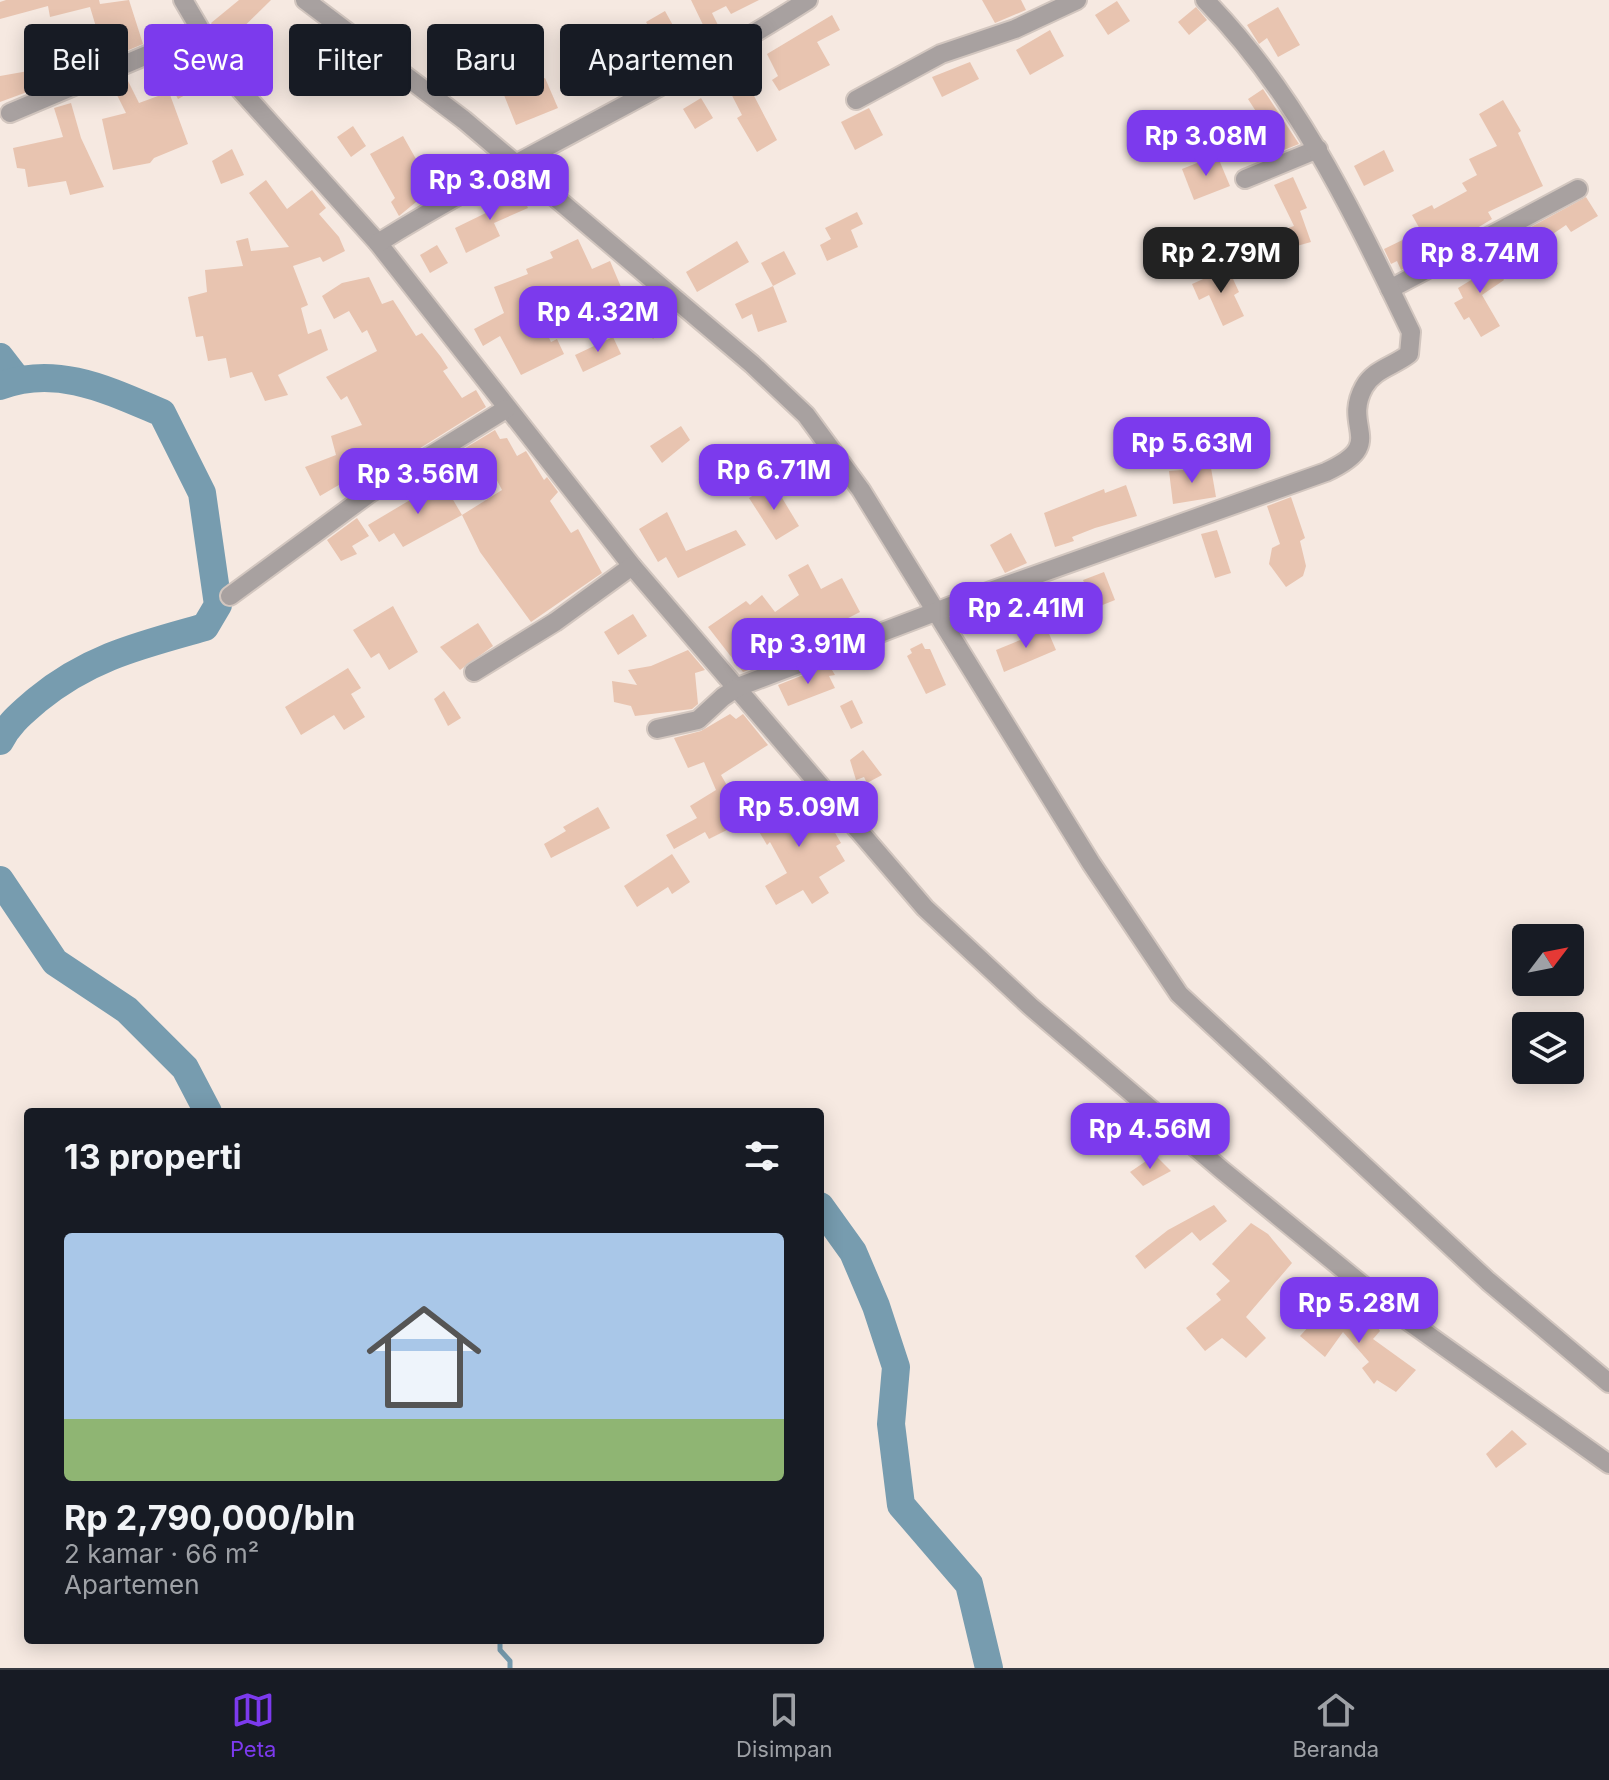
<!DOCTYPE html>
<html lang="id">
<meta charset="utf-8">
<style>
:root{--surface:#171b24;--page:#242831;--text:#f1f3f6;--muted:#9ea1a6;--line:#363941;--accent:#7c3aed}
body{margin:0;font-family:Inter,sans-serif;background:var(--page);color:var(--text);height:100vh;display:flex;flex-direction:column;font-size:30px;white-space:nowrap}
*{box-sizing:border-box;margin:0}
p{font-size:26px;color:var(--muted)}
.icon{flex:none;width:44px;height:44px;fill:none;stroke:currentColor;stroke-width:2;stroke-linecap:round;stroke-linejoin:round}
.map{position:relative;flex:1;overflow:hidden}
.sheet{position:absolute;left:24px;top:1108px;width:800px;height:536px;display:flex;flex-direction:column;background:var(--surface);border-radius:8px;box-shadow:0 4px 20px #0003}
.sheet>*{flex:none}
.banner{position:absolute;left:24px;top:24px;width:800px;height:72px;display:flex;gap:16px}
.needle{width:52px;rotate:58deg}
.fabs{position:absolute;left:1512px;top:924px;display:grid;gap:16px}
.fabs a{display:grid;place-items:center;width:72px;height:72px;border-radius:8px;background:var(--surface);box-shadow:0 4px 20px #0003;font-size:40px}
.price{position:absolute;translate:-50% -68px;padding:0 18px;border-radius:16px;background:var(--accent);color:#fff;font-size:26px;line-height:52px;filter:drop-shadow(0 2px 4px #0008)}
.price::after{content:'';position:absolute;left:50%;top:48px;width:24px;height:18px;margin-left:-12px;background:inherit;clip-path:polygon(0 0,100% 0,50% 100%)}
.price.selected{background:#222;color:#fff}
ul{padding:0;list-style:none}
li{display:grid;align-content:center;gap:16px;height:424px;padding:0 40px}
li+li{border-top:2px solid var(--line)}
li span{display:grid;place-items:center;height:248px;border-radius:8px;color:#555}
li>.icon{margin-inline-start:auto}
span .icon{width:144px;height:144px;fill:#fffc;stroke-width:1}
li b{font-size:34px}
h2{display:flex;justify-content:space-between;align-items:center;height:96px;padding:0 40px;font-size:34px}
.tag{padding:0 28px;border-radius:8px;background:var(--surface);box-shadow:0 4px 20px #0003;font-size:28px;line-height:72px}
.tag.selected{background:var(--accent);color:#fff}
.menu{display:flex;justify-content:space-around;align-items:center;height:112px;border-top:2px solid var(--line);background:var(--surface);font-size:22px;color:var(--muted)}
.menu a{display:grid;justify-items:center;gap:4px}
.menu .selected{color:var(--accent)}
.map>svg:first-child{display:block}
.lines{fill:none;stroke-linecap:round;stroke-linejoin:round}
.stream{stroke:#779caf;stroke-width:5}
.river{stroke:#779caf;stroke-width:28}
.building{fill:#e8c4b0}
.minor-casing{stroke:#d2c6bf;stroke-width:22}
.minor{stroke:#a8a1a0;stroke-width:18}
</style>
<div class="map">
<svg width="1609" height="1668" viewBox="0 0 1609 1668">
<rect width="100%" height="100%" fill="#f6e9e1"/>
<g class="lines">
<path class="stream" d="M500,1640V1650L510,1661V1668"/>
<g class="river">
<path d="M0,357L17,379"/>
<path d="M0,386C57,364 110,391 162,413L202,493L218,605L205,627C141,645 89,657 37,700C22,713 9,723 0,741"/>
<path d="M0,880L55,962L127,1010L185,1068L208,1112"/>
<path d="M820,1206L853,1252L876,1306L896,1367L891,1424L901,1505L969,1584L989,1668"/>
</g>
</g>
<g class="building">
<path d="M6,0H99L100,4L129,0L143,44L105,60L104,55L77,62L73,48L100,40L90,7L50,17L48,6L0,19V2Z"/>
<path d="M239,0H271L225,45L211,23Z"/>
<path d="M691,0H759L731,14L726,6L712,13L718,25L706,31Z"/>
<path d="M982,0H1021L1026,10L995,23Z"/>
<path d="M1117,1L1130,21L1108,35L1095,15Z"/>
<path d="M1196,7L1207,20L1189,35L1178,22Z"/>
<path d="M1278,7L1300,45L1278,57L1267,38L1259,44L1247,25Z"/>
<path d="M665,11L690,56L648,76L643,68L623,80L603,46L622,35L626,41L649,27L646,22Z"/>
<path d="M832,15L840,30L817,42L830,65L779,91L772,80L778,76L767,54Z"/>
<path d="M1050,30L1064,56L1030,75L1016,50Z"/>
<path d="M60,32L64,50L42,54L38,37Z"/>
<path d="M970,62L979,79L942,97L932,77Z"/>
<path d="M183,64L196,89L178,99L164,73Z"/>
<path d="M740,69L777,140L757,152L737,118L742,115L723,78Z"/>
<path d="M34,70L38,88L0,102V76Z"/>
<path d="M126,77L139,103L169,92L188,144L154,158L150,163L113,170L102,119L126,113L111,83Z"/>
<path d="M545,78L558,108L516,125L504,95Z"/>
<path d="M1263,89L1299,144L1254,162L1246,139L1268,130L1248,99Z"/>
<path d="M701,98L713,118L695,129L683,109Z"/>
<path d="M1503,100L1521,131L1518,133L1543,186L1488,212L1492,219L1454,242L1449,236L1424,248L1428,255L1401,270L1397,261L1391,264L1384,249L1421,231L1412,215L1432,205L1434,209L1467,191L1462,183L1477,175L1469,159L1497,146L1479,114Z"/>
<path d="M71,103L81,138L104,187L70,195L66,181L28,187L25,169L17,168L13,148L63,137L54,108Z"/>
<path d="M869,108L883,135L855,150L841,122Z"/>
<path d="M353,126L366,146L351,157L337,137Z"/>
<path d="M403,136L425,175L432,172L443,191L430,198L427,193L399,216L391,202L395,198L370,154Z"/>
<path d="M232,149L244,175L221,184L212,161Z"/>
<path d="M1384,150L1394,171L1364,186L1354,166Z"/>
<path d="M1217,155L1230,186L1194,200L1182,169Z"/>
<path d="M1293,177L1307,208L1300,211L1311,242L1258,257L1252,241L1294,226L1274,185Z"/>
<path d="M266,180L287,209L312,190L326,208L319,214L339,237L345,251L323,262L320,257L293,266L308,305L301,308L308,334L321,329L328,350L278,375L288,395L265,401L252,372L230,378L226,358L208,361L203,336L196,337L188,297L207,292L205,270L243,266L236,241L248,238L251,251L289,247L249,193Z"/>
<path d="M520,190L528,208L494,223L500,236L466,253L455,228L492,210L489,203Z"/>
<path d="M1586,197L1598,216L1571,232L1566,225L1544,240L1558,264L1542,274L1516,235Z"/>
<path d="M857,212L863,224L851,230L858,247L827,261L820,245L831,239L825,228Z"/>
<path d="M578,239L592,269L610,261L621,287L580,306L577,299L538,314L551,342L557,339L564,354L521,375L500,336L483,346L474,329L504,313L494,287L528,274L526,269L553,258L550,252Z"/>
<path d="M737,241L749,262L697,292L686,272Z"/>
<path d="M437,245L448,263L430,273L420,255Z"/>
<path d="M784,251L796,274L773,286L761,263Z"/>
<path d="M1486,252L1504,280L1482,295L1500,326L1481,337L1469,317L1464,320L1454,303L1463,298L1458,288L1476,277L1466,262Z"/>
<path d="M1228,268L1239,292L1234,295L1244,316L1223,326L1209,295L1199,300L1192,284Z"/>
<path d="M369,277L382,304L393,300L416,336L422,333L441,357L448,368L443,371L462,398L476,390L486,407L417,450L374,464L376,468L370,471L372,477L360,481L356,475L320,496L305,467L336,455L331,436L362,425L347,396L341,400L326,377L377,351L367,330L362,333L349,311L334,319L322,296L342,283Z"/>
<path d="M773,286L787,322L758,332L752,314L742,319L735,304Z"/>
<path d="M650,297L672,323L653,339L631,313Z"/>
<path d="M613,337L621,354L583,372L575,355Z"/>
<path d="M681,426L690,440L662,463L650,446Z"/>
<path d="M495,430L500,439L507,438L517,456L526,451L544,480L547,477L558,492L550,501L571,533L578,529L602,573L531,622L480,552L462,515L502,490L491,469L486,472L478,457L464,468L459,462L443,472L439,464Z"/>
<path d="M1211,468L1216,497L1173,504L1169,471Z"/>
<path d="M442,481L462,515L403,547L394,533L379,542L368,525Z"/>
<path d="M773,483L799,526L776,540L749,498Z"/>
<path d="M1126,485L1137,516L1095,528L1072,537L1074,541L1055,547L1044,513L1104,489L1105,493Z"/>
<path d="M1291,497L1305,538L1300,541L1306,566L1303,576L1286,587L1269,564L1272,548L1280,544L1267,506Z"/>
<path d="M667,512L686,551L736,530L746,545L678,578L666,557L658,562L639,529Z"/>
<path d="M357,518L369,536L352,546L357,554L341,561L327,540Z"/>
<path d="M1217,530L1231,573L1215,578L1201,534Z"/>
<path d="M1011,533L1027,563L1005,573L990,545Z"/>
<path d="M808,564L821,589L842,578L860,612L823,631L820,627L790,641L787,635L756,653L764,664L743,672L708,627L746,601L750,605L762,595L775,612L799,595L788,575Z"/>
<path d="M1104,572L1115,600L1095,608L1083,580Z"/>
<path d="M393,606L418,652L389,670L379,653L371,658L353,630Z"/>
<path d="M633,614L647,636L618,655L604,632Z"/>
<path d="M478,623L493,646L460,670L440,647Z"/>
<path d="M1047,629L1056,650L1004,672L996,650Z"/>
<path d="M922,643L925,649H930L946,685L926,694L907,656L912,653L910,649Z"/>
<path d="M688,650L705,670L695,673L698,704L692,709L635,716L631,706L614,702L612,681L637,685L628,670L651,666Z"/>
<path d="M829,665L835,675L829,676L835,688L788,706L778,685Z"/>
<path d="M348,668L361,688L351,694L365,717L344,730L334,715L301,735L285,707Z"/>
<path d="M444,691L461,718L448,726L434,699Z"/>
<path d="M852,700L863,723L851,729L840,706Z"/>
<path d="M730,714L736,719L743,714L768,745L721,775L747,820L709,839L705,832L674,849L666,835L697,818L690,806L716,790L704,762L688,768L674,738L701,731Z"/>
<path d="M863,750L882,775L867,783L864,777L856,780L850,760Z"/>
<path d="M793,796L808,821L823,812L841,843L836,846L845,861L819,877L829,893L812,904L803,890L776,905L765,886L787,873L770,842L767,845L748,813L761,805L765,813Z"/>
<path d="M598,807L610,828L551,858L544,844L566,831L563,827Z"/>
<path d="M672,854L690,882L672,894L668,887L637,907L624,886Z"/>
<path d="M1155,1155L1171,1171L1143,1186L1130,1172Z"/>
<path d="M1214,1205L1227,1221L1200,1241L1192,1232L1145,1269L1135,1256L1168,1230Z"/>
<path d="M1251,1223L1268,1234L1292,1263L1246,1317L1266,1338L1246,1358L1222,1338L1205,1351L1186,1328L1221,1300L1216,1294L1230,1281L1212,1264Z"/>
<path d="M1331,1302L1355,1324L1365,1308L1380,1331L1373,1339L1416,1370L1396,1392L1377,1380L1374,1384L1362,1368L1369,1362L1343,1332L1325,1357L1300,1336Z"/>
<path d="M1512,1430L1527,1444L1496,1468L1486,1454Z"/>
</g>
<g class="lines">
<defs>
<g id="minor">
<path d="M183,0L227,75L378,243L632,566L925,908L1030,1006L1222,1170L1393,1310L1609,1464"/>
<path d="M305,0L464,120L752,364L806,415L861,490L1091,863L1179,994L1488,1281L1609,1383"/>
<path d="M856,100L941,54L1015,29L1077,0"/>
<path d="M10,113L199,33"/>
<path d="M1245,179L1318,149"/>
<path d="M378,243C518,156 669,89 808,0"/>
<path d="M1390,289L1578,189"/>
<path d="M230,596L370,493L506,409"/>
<path d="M474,672L555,622L632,566"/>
<path d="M657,729L698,720L723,697L738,687L985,593L1326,472C1389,443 1341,429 1364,387C1374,369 1394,366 1409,354L1411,332C1353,213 1299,96 1205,0"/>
</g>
</defs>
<use href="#minor" class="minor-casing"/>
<use href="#minor" class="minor"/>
</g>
</svg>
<div class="fabs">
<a><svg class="needle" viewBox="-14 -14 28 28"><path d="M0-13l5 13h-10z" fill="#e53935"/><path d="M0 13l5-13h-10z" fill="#9ea1a6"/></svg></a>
<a><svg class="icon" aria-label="layers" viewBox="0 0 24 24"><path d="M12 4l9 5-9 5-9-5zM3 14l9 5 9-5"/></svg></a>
</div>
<b class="price" style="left:1206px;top:178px">Rp 3.08M</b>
<b class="price" style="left:490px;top:222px">Rp 3.08M</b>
<b class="price selected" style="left:1221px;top:295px">Rp 2.79M</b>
<b class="price" style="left:1480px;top:295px">Rp 8.74M</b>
<b class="price" style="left:598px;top:354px">Rp 4.32M</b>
<b class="price" style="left:1192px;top:485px">Rp 5.63M</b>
<b class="price" style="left:774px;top:512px">Rp 6.71M</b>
<b class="price" style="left:418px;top:516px">Rp 3.56M</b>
<b class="price" style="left:1026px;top:650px">Rp 2.41M</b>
<b class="price" style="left:808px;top:686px">Rp 3.91M</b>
<b class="price" style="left:799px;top:849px">Rp 5.09M</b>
<b class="price" style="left:1150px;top:1171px">Rp 4.56M</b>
<b class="price" style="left:1359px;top:1345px">Rp 5.28M</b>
<div class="banner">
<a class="tag">Beli</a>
<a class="tag selected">Sewa</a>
<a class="tag">Filter</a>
<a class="tag">Baru</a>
<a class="tag">Apartemen</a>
</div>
<section class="sheet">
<h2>13 properti<svg class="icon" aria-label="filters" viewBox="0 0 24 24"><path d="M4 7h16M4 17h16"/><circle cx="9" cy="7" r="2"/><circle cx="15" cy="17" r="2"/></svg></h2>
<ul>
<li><span style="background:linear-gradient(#a9c7e8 75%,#8fb573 0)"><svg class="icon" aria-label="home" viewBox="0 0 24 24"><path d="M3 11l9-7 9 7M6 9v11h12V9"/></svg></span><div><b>Rp 2,790,000/bln</b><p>2 kamar · 66 m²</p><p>Apartemen</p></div></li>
</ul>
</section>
</div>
<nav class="menu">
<a class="selected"><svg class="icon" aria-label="map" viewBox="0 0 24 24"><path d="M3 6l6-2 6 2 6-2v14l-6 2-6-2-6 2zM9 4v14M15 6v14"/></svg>Peta</a>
<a><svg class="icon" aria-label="saved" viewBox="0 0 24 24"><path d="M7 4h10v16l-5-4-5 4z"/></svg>Disimpan</a>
<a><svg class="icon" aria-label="home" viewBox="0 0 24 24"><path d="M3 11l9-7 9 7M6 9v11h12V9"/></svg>Beranda</a>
</nav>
